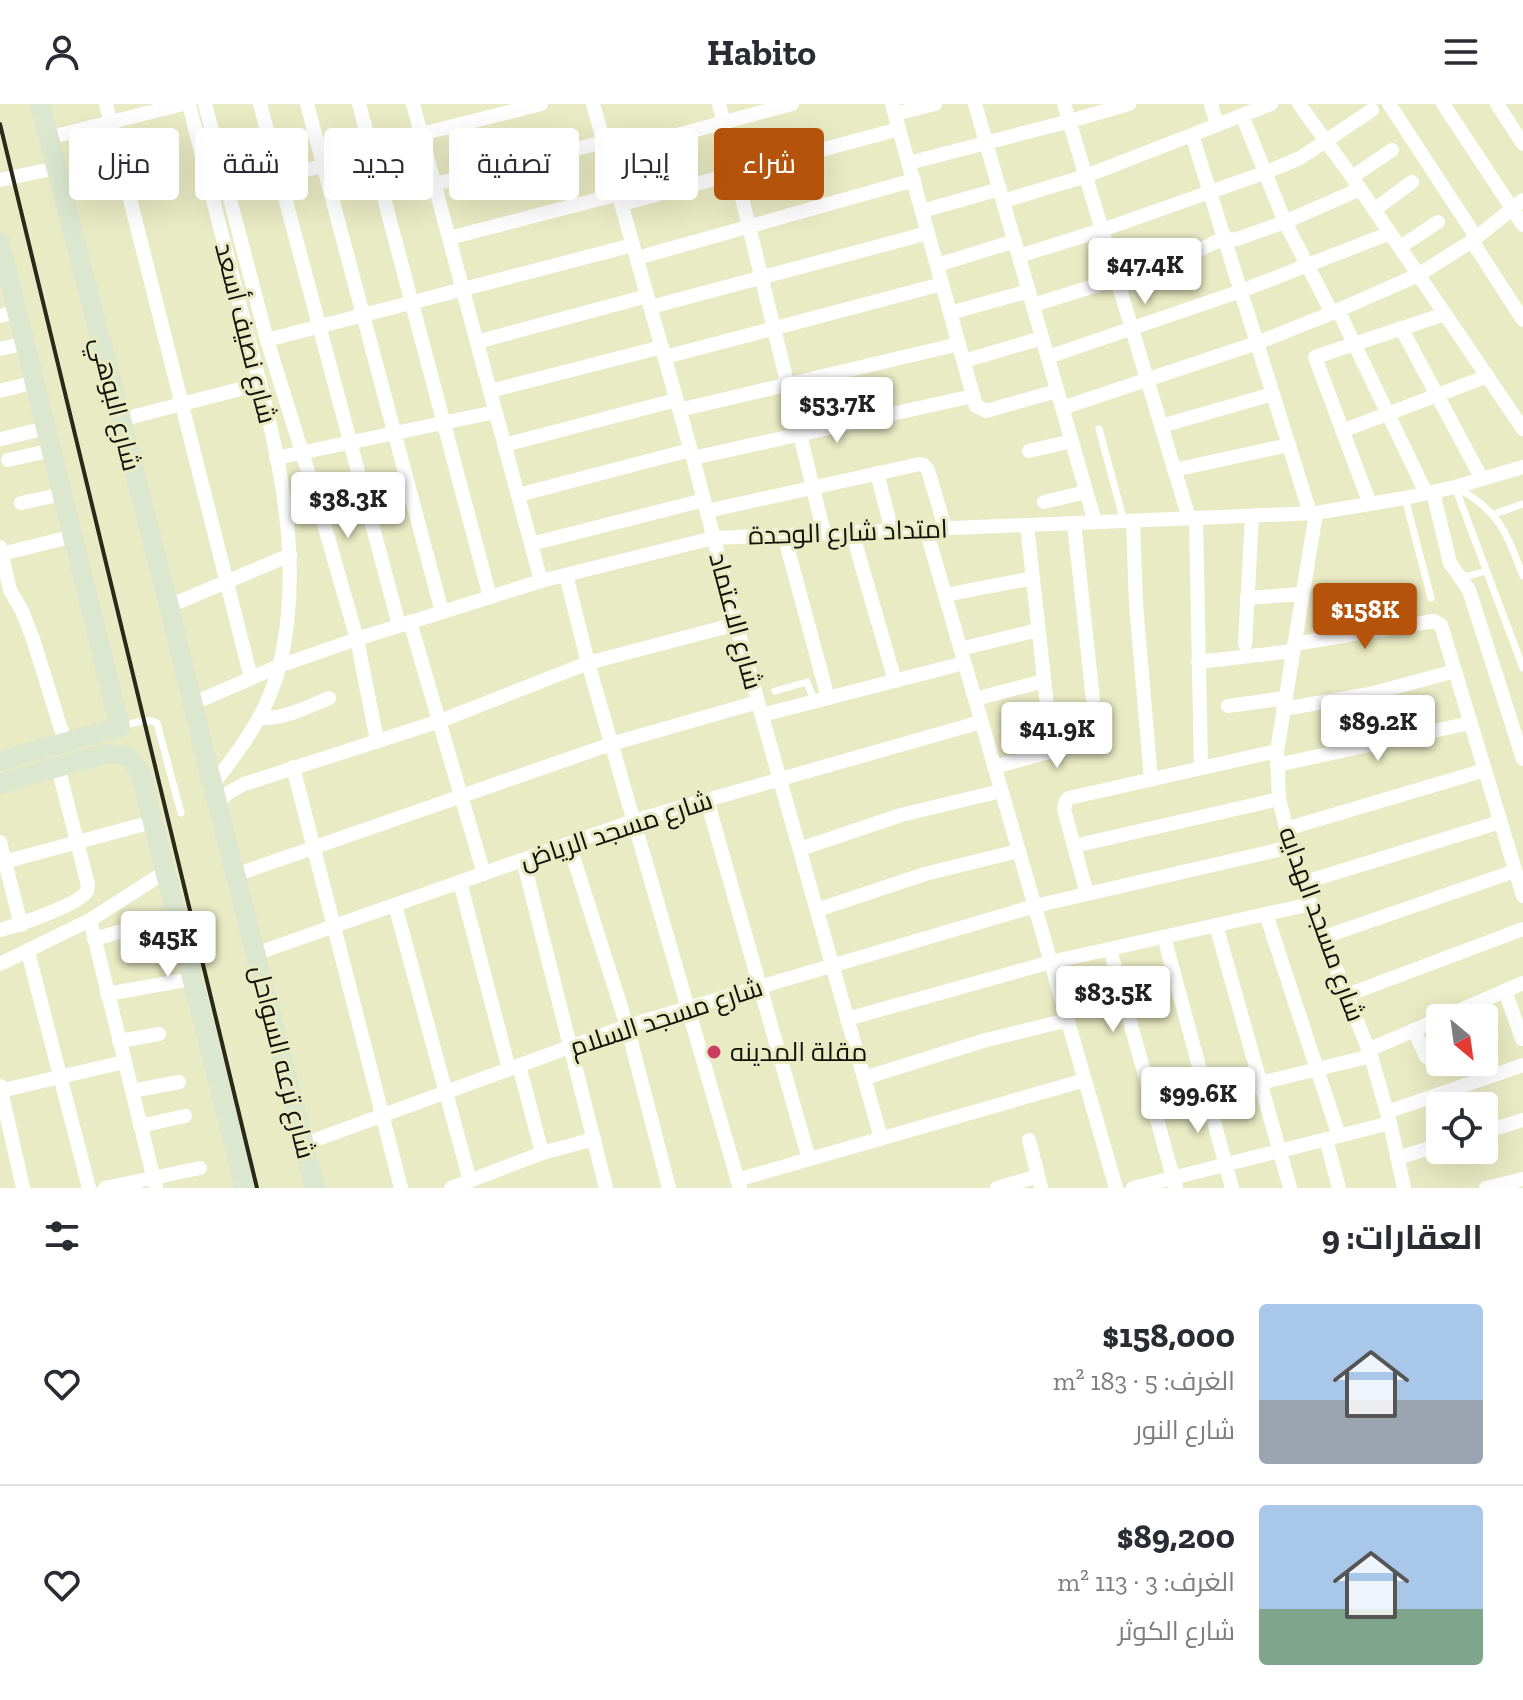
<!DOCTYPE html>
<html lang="ar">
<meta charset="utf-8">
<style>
:root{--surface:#fff;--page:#f2f2f3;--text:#2b2b33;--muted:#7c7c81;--line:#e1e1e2;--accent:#b45309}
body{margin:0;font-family:"Zilla Slab",Cairo,serif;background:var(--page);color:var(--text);direction:rtl;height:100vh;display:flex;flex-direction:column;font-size:30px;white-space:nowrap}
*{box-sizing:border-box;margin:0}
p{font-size:26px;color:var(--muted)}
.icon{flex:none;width:44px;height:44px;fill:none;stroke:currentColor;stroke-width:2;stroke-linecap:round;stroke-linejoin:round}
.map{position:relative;height:1084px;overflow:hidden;direction:ltr}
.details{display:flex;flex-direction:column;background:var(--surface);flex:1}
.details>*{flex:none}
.guide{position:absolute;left:24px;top:24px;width:800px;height:72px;direction:rtl;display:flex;gap:16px}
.needle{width:52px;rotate:151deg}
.controls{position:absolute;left:1426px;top:900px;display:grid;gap:16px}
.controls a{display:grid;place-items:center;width:72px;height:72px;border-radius:8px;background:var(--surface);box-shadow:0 8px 32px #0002;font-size:40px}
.price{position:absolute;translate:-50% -68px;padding:0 18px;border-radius:8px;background:#fff;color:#222;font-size:26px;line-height:52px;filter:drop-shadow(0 2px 4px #0008)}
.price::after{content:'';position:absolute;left:50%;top:48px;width:24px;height:18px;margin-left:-12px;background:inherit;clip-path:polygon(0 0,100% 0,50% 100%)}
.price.active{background:var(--accent);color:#fff}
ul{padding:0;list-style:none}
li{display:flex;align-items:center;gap:24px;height:200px;padding:0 40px}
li+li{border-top:2px solid var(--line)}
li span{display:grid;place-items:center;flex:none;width:224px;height:160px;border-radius:8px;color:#555}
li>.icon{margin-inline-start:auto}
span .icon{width:96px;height:96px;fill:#fffc;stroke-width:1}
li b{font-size:34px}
h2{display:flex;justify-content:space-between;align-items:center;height:96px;padding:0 40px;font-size:34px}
.tag{padding:0 28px;border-radius:8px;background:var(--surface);box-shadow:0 8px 32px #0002;font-size:28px;line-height:72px}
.tag.active{background:var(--accent);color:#fff}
header{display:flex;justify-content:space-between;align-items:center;height:104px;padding:0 40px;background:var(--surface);font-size:36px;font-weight:700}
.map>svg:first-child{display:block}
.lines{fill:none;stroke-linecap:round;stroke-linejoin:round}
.lane{stroke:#fff;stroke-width:7}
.street{stroke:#fff;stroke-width:14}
.secondary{stroke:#dce7d0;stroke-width:20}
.rail{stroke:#2a2a1b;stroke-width:4}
.poi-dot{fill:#cc3d63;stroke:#e9ebc4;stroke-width:3}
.labels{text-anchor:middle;stroke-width:6;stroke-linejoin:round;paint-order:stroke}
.street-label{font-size:26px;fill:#111105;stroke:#e9ebc4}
.poi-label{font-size:26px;fill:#111105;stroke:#e9ebc4;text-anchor:start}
</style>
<header><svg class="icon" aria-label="menu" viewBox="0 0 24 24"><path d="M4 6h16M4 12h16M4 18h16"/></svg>Habito<svg class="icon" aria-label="person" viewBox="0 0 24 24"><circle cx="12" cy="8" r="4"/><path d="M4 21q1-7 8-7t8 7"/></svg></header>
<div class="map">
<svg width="1523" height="1084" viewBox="0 0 1523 1084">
<rect width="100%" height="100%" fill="#e9ebc4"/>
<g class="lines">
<g class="lane">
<path d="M1099,325L1124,417"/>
<path d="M1455,383L1523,564"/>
<path d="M1457,384C1500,407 1506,429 1523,472"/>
<path d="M1405,394L1431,494"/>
<path d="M1494,410L1523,400"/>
<path d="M1461,474L1486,467"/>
<path d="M775,587L807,578L814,597"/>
<path d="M123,622C133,620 147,613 157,619L181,709"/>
</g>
<g class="street">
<path d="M106,0L251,574"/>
<path d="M189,0C207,73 226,146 244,218C273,329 307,446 280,560C269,606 242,644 212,681"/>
<path d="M205,0L267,236L320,406L357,535L377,637"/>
<path d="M260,0L399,521"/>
<path d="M307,0L442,508"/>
<path d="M359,0L490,493"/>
<path d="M413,0L541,477"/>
<path d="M593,0L693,354L736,520L881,1034"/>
<path d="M719,0L824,429"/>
<path d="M892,0L976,302L986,307L1057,287"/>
<path d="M975,0L1095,418"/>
<path d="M1064,0L1189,414"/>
<path d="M1211,0L1217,21"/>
<path d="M1299,0L1352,73L1523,325"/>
<path d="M1389,0L1476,133"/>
<path d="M1443,0L1523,121"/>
<path d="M1497,0L1523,40"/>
<path d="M895,10L935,0"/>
<path d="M1242,11L1285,118L1332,209"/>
<path d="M421,30L541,0"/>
<path d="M1192,31L1310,409"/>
<path d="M48,34L183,0"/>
<path d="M607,50L792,0"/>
<path d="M909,59L1070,17L1129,0"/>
<path d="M1352,73L1392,46"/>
<path d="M0,76L56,64"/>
<path d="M435,80L604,38"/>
<path d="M227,83L324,62"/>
<path d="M1003,97L1086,72L1271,0"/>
<path d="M622,100L899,25"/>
<path d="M1374,106L1412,78"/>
<path d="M922,107L1000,85"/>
<path d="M449,134L619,90"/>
<path d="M1472,137L1523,216"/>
<path d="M1400,143L1438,118"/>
<path d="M1019,152L1102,126L1264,69L1300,54L1372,6"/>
<path d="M637,154L914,76"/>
<path d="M937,161L1015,137"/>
<path d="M1033,201L1117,175L1201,145L1220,136L1237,135L1285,118L1360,85"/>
<path d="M651,203L928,129"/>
<path d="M1338,206L1426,389"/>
<path d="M950,209L1029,187"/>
<path d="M0,212L17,207"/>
<path d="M1401,224L1482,375"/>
<path d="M267,236L633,141"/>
<path d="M477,238L647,192"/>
<path d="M0,245L25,239"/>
<path d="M665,253L942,180"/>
<path d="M1048,253L1241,187L1390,129"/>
<path d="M964,257L1042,234"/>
<path d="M0,287L35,278"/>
<path d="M490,287L662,243"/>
<path d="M1062,304L1257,239L1332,209L1418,171L1472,137L1523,96"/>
<path d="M679,306L959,240"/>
<path d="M120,316L260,280"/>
<path d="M1161,322L1273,290"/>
<path d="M1342,327L1488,272"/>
<path d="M1,335L46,324"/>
<path d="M504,341L676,296"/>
<path d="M1029,347L1072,337"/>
<path d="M276,354L495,308"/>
<path d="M693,354L973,292"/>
<path d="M8,356L52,346"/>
<path d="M1174,366L1289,341"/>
<path d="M877,369L892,427"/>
<path d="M1433,388L1450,459L1469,486L1523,655"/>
<path d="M518,391L690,346"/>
<path d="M1044,398L1086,388"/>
<path d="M21,399L63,390"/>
<path d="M1370,400L1315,253L1445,210"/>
<path d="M707,407L920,360L924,361L928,366L945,424"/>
<path d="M1316,409L1277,647L1279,695L1291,743L1302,779L1371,952L1390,1019L1404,1084"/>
<path d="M1196,414L1201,664"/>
<path d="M1133,417L1136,500L1151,676"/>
<path d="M1027,421L1052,647"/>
<path d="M926,425L1116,1084"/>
<path d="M852,428L895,577"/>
<path d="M784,431L828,594"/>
<path d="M531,440L704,396"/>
<path d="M0,443L10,486L22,507L33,535L65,638"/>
<path d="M2,450L74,432"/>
<path d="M566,471L588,559L740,1084"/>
<path d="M945,491L1033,474"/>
<path d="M1247,494L1302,490"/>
<path d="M169,502L290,451"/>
<path d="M410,518L484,770"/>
<path d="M1245,540L1252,412"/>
<path d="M1294,540L1434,517L1441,521L1523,792"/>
<path d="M960,545L1038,526"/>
<path d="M1198,558L1293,547"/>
<path d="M975,595L1044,577"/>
<path d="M194,599L279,562L357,535L541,477L713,434L1316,409L1405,394L1455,383L1523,363"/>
<path d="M1228,602L1285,594"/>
<path d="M1283,605L1370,590L1455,567"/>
<path d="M762,611L964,559"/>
<path d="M259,614C284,615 306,604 329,594"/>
<path d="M1277,661L1470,619"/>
<path d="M293,663L401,1084"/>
<path d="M994,663L1093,636L1097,633L1074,419"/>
<path d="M707,696L809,1055"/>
<path d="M217,699L228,689L244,680L440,617L588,559L736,520"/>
<path d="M1286,725L1485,666"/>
<path d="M0,738L21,821"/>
<path d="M569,740L627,922L669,1084"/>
<path d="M1074,742L1279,695"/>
<path d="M800,745L901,711L1001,687"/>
<path d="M523,756L606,1084"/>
<path d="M0,759L152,718"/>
<path d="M235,771L611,640L758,598"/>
<path d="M460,778L509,965"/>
<path d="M1302,779L1500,718"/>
<path d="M1087,790L1064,705L1066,697L1069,694L1277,647"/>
<path d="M395,801L470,1077"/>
<path d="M817,806L925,770L1018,747"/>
<path d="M1266,810L1339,1032"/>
<path d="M90,816L156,1084"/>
<path d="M1216,821L1290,1084"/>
<path d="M0,826C15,822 81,800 87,787C88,785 87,783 88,781L58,663"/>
<path d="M1164,833L1232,1084"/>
<path d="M1324,833L1515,767"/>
<path d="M94,835L130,825"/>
<path d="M1110,845L1176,1084"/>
<path d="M28,848L89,1084"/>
<path d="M255,850L633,717L981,618"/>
<path d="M0,860L90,816L165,768"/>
<path d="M1505,887L1522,935"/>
<path d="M107,890L191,875"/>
<path d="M1347,891L1523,825"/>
<path d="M1442,914L1523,879"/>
<path d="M847,915L1051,858L1311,800"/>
<path d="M1414,926L1426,953L1431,955L1440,951"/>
<path d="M119,937L159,930"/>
<path d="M1368,946L1440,915"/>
<path d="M519,961L542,1049"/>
<path d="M864,974L986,936L1068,916"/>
<path d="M0,982L23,1084"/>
<path d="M0,987L124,958"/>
<path d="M132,987L179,978"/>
<path d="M1154,1005L1371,952"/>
<path d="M1387,1008L1523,961"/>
<path d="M140,1022L185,1012"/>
<path d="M1484,1028L1523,1016"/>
<path d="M1326,1035L1339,1084"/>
<path d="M1029,1036L1041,1084"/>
<path d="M304,1040L627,922L1035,802L1291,743"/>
<path d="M1397,1054L1440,1041"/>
<path d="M737,1076L1085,976"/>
<path d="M105,1084L200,1064"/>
<path d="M451,1084L542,1049L594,1035"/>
<path d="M997,1084L1038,1072"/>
<path d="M1133,1084L1390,1019"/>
<path d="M1486,1084L1523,1075"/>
</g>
<g class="secondary">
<path d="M40,0L169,502L207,659L315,1084"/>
<path d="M0,138L120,623L0,657"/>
<path d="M0,680L104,650C125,649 131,652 141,671L245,1084"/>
</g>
<path class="rail" d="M0,20L257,1084"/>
</g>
<circle class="poi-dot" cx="714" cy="948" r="8"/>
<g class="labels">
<g class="street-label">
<text transform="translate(246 229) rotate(76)" y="9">شارع نصيف أسعد</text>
<text transform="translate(116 300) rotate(76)" y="9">شارع البوهي</text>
<text transform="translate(848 428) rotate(-2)" y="9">امتداد شارع الوحدة</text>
<text transform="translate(736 517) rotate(75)" y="9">شارع الاعتماد</text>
<text transform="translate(616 726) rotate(-18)" y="9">شارع مسجد الرياض</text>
<text transform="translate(1322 820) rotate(70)" y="9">شارع مسجد الهدايه</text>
<text transform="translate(666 913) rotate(-18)" y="9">شارع مسجد السلام</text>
<text transform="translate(283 958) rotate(76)" y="9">شارع ترعه السواحل</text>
</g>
<g class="poi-label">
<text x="730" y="957">مقلة المدينه</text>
</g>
</g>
</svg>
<div class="controls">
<a><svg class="needle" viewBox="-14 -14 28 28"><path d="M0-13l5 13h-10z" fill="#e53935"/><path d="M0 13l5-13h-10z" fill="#7c7c81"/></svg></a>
<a><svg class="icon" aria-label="locate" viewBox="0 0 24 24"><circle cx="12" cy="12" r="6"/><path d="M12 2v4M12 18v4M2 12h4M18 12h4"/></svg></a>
</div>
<b class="price" style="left:1145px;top:202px">$47.4K</b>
<b class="price" style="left:837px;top:341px">$53.7K</b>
<b class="price" style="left:348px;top:436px">$38.3K</b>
<b class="price active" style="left:1365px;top:547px">$158K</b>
<b class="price" style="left:1378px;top:659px">$89.2K</b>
<b class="price" style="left:1057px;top:666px">$41.9K</b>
<b class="price" style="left:168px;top:875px">$45K</b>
<b class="price" style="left:1113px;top:930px">$83.5K</b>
<b class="price" style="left:1198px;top:1031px">$99.6K</b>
<div class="guide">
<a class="tag active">شراء</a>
<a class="tag">إيجار</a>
<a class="tag">تصفية</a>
<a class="tag">جديد</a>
<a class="tag">شقة</a>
<a class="tag">منزل</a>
</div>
</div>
<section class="details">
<h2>العقارات: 9<svg class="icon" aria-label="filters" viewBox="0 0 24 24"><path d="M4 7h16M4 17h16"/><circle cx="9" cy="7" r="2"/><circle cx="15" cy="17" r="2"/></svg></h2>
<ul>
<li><span style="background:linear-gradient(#a9c7e8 60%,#9aa5b1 0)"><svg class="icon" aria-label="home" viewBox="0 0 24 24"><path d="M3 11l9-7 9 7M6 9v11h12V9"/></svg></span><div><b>$158,000</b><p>الغرف: 5 · 183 m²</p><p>شارع النور</p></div><svg class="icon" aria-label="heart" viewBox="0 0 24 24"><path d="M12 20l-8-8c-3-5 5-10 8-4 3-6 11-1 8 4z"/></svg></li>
<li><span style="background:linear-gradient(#a9c7e8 65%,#7fa58c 0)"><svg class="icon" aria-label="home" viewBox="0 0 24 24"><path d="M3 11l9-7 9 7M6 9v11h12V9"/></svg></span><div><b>$89,200</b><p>الغرف: 3 · 113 m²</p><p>شارع الكوثر</p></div><svg class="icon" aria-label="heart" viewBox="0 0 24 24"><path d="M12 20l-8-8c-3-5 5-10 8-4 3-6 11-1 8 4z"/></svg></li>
</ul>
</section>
